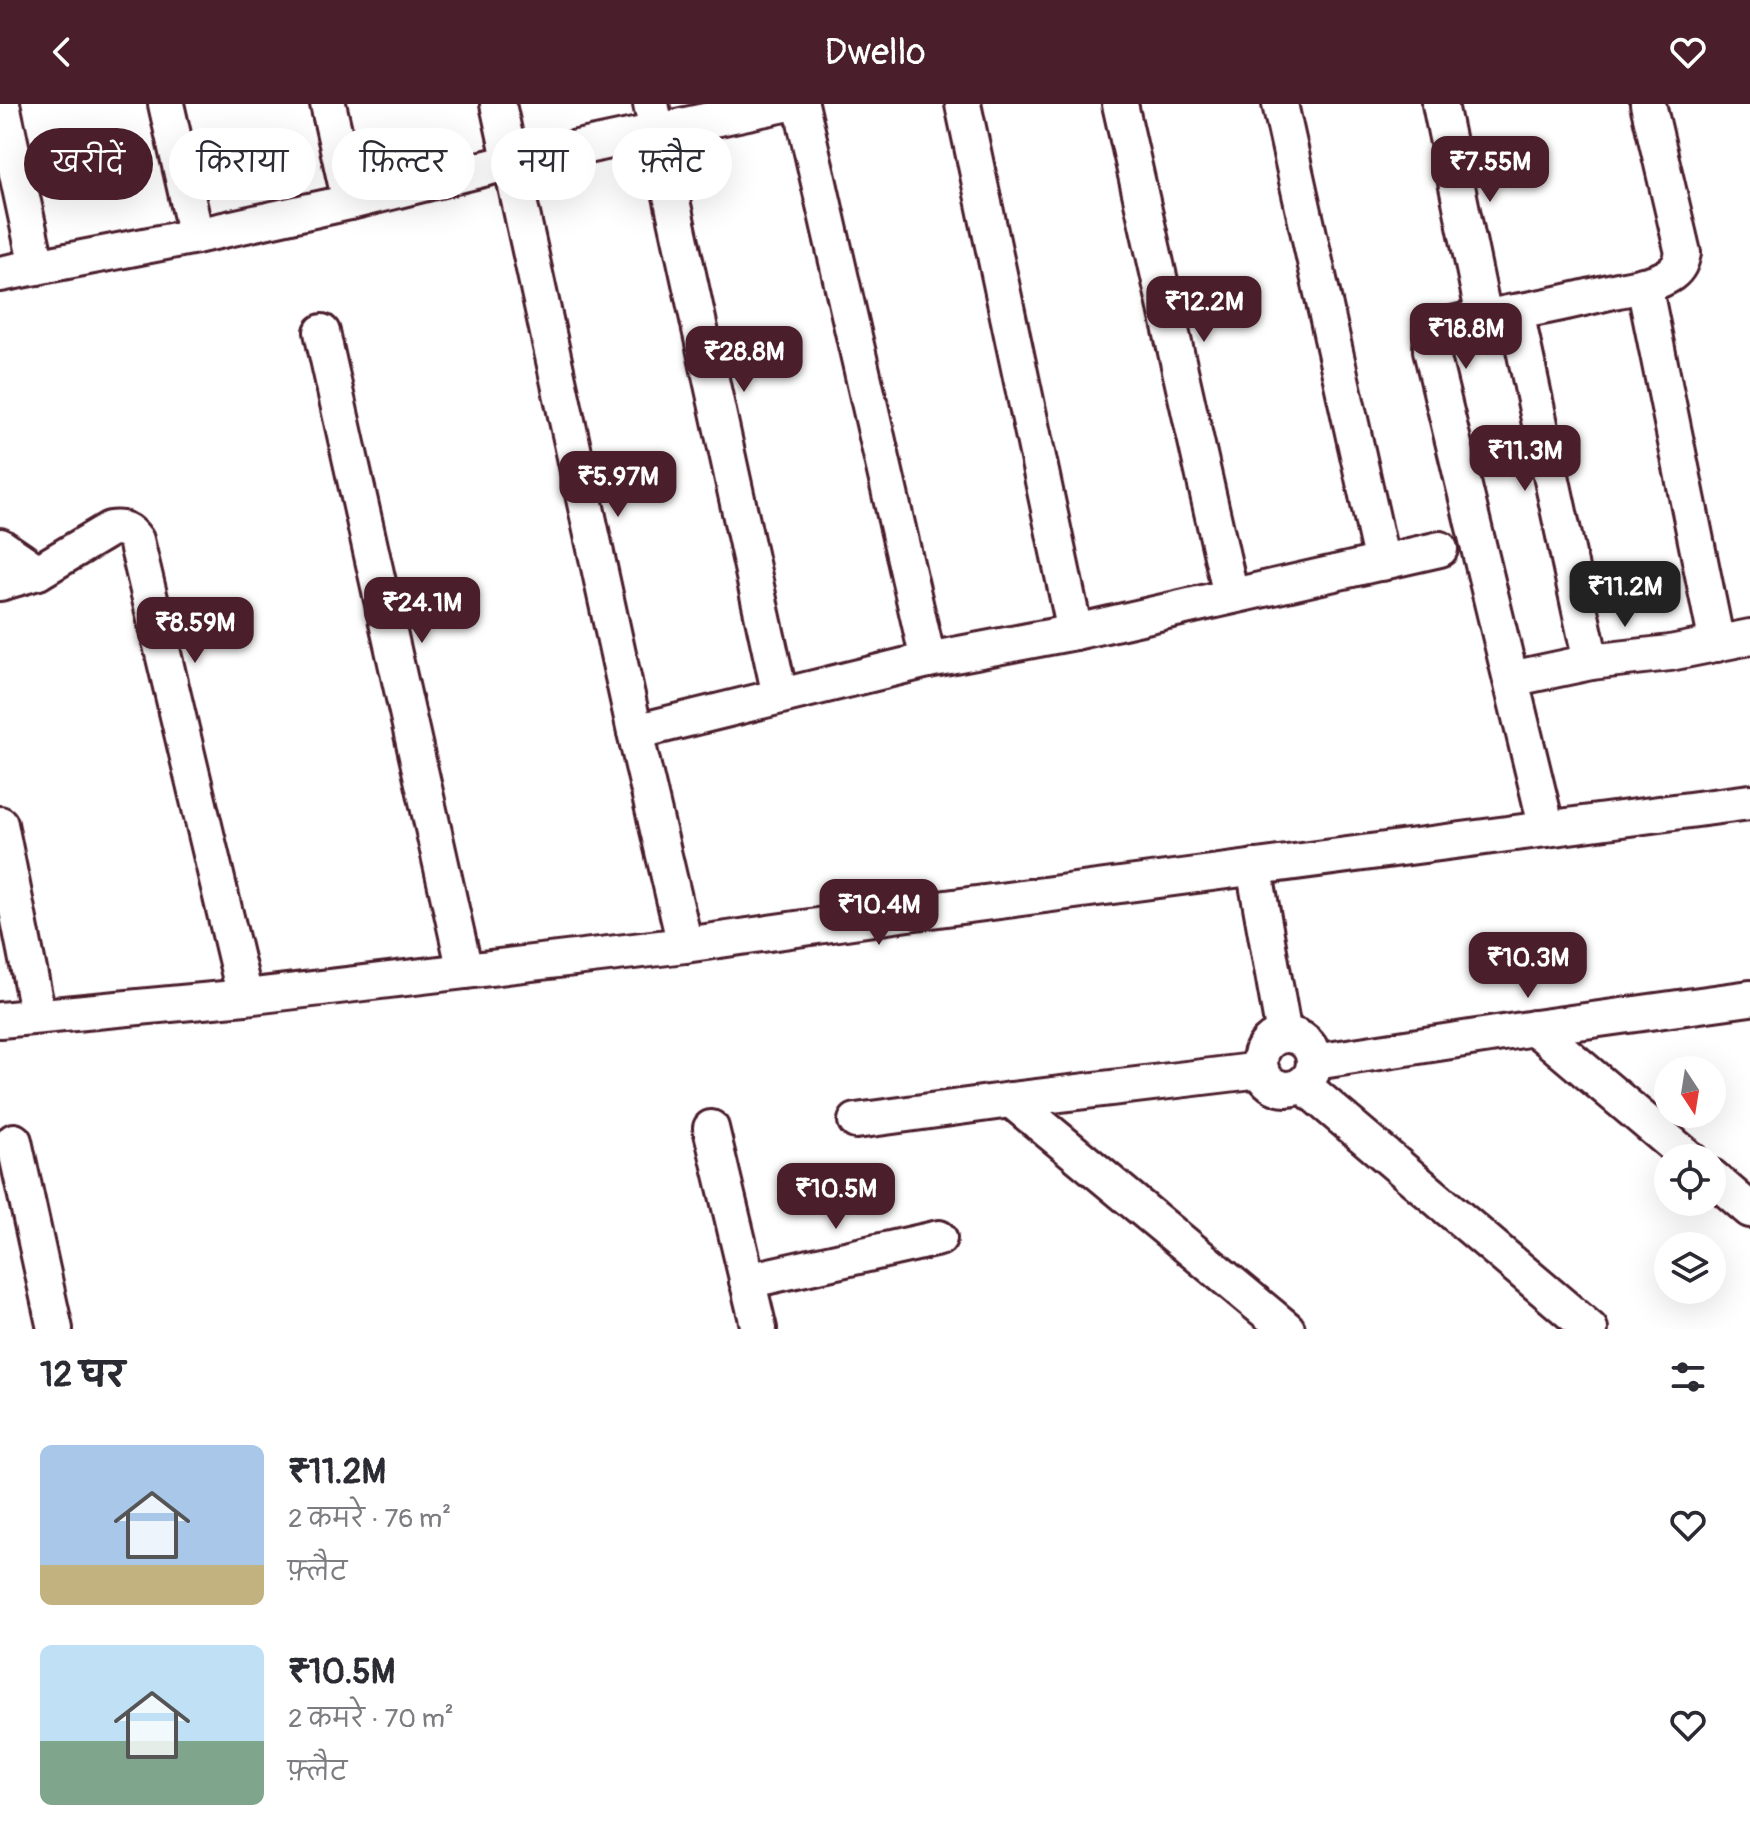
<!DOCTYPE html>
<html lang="hi">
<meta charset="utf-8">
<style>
:root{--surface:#fff;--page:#f2f2f3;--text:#2b2b33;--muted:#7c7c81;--accent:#4a1f2b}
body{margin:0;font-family:Pangolin,"Playpen Sans Deva",sans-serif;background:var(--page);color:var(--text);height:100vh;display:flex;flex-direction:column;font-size:30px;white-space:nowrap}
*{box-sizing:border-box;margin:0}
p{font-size:26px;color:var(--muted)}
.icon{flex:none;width:44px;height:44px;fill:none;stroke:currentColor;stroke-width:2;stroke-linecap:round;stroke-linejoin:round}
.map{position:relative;height:1225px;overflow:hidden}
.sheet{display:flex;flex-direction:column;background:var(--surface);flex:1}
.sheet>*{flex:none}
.guide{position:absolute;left:24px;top:24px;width:800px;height:72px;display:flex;gap:16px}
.needle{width:52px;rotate:168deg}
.buttons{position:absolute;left:1654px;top:952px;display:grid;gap:16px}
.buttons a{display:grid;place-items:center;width:72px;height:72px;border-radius:50%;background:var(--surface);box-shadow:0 8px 32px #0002;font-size:40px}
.price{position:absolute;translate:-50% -68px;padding:0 18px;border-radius:16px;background:var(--accent);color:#fff;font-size:26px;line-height:52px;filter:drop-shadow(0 2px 4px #0008)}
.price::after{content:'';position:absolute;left:50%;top:48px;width:24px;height:18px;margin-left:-12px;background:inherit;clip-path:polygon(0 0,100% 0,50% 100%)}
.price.current{background:#222;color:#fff}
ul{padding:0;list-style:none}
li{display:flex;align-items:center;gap:24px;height:200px;padding:0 40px}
li span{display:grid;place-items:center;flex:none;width:224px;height:160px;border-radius:12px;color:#555}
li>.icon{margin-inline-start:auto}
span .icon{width:96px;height:96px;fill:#fffc;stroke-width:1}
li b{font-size:34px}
h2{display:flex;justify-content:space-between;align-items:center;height:96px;padding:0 40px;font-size:34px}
.chip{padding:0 28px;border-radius:36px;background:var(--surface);box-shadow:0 8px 32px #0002;font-size:28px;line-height:72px}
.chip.current{background:var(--accent);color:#fff}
header{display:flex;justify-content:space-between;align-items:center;height:104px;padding:0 40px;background:var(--accent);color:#fff;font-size:36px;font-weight:600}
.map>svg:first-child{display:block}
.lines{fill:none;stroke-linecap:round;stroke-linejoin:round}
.minor-casing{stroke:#4a1f2b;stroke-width:40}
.minor{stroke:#fff;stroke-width:34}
</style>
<header><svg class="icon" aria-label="back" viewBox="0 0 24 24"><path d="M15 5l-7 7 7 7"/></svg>Dwello<svg class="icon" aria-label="heart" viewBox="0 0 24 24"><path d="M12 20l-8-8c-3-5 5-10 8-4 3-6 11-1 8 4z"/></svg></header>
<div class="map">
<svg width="1750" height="1225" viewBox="0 0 1750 1225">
<rect width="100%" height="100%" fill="#fff"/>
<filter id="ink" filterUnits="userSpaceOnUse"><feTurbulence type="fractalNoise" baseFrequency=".0125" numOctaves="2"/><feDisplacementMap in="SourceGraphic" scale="16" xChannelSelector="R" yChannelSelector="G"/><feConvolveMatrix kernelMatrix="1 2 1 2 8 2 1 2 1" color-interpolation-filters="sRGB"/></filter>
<g filter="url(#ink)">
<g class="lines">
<defs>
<g id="minor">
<path d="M2,0L37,163"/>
<path d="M166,0L196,132"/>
<path d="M328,0L350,98"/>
<path d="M498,0L635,628L685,841"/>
<path d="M651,0L780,592"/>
<path d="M801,0L928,556"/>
<path d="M963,0L1075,528"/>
<path d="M1120,0L1231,492"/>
<path d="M1280,0L1382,459"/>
<path d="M1440,0L1484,213"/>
<path d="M0,170L196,132L350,98L511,58L785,0"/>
<path d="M1644,181L1717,540"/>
<path d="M1516,208L1591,558"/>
<path d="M322,228L465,867"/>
<path d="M0,442L38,468"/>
<path d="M0,479L38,468L110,425C123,423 129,426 136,436L245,893"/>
<path d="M1511,575L1591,558L1670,549L1750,533"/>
<path d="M635,628L928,556L1075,528L1440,445"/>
<path d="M0,720L38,912"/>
<path d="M1547,725L1431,246C1431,236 1432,230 1441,225C1457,216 1495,212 1514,208C1549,203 1583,194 1618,186C1635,183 1657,180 1671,170C1679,164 1681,158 1683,149L1648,0"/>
<path d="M1254,763L1284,931"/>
<path d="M0,916L245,893L685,841L908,809L1750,698"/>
<path d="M1535,924L1689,1054"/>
<circle cx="1287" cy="958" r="27"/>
<path d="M1315,958L1535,924L1750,894"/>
<path d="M1303,981L1590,1225"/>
<path d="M1011,996L1287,1225"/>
<path d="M856,1017L1011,996L1261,966"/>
<path d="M711,1024L759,1225"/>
<path d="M14,1037L55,1225"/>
<path d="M1712,1073L1750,1106"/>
<path d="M747,1177L939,1134"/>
</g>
</defs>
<use href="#minor" class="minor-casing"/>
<use href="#minor" class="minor"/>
</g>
</g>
</svg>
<div class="buttons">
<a><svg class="needle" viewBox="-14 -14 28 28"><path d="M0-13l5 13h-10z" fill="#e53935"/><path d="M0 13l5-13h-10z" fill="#7c7c81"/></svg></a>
<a><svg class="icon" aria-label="locate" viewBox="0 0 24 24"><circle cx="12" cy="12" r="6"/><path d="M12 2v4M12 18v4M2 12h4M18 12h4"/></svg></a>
<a><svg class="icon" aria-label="layers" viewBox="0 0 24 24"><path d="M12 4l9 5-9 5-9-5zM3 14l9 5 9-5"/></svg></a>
</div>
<b class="price" style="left:1490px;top:100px">₹7.55M</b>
<b class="price" style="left:1204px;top:240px">₹12.2M</b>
<b class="price" style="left:1466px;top:267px">₹18.8M</b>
<b class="price" style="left:744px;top:290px">₹28.8M</b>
<b class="price" style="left:1525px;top:389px">₹11.3M</b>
<b class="price" style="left:618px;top:415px">₹5.97M</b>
<b class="price current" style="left:1625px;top:525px">₹11.2M</b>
<b class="price" style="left:422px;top:541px">₹24.1M</b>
<b class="price" style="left:195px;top:561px">₹8.59M</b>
<b class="price" style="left:879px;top:843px">₹10.4M</b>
<b class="price" style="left:1528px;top:896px">₹10.3M</b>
<b class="price" style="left:836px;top:1127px">₹10.5M</b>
<div class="guide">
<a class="chip current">खरीदें</a>
<a class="chip">किराया</a>
<a class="chip">फ़िल्टर</a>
<a class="chip">नया</a>
<a class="chip">फ़्लैट</a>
</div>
</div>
<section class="sheet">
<h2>12 घर<svg class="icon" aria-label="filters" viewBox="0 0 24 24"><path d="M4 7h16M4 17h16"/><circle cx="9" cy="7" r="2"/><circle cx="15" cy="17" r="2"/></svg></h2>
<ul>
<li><span style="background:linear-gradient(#a9c7e8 75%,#c2b280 0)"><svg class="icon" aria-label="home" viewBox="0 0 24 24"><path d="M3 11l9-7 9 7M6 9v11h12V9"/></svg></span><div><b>₹11.2M</b><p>2 कमरे · 76 m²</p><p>फ़्लैट</p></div><svg class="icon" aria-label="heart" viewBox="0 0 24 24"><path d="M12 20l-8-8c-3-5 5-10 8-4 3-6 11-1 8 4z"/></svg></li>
<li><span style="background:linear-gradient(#bfe0f5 60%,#7fa58c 0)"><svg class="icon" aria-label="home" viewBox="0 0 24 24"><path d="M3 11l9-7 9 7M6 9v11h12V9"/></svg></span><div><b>₹10.5M</b><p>2 कमरे · 70 m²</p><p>फ़्लैट</p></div><svg class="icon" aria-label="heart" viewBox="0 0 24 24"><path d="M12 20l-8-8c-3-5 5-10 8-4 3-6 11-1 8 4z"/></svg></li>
</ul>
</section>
